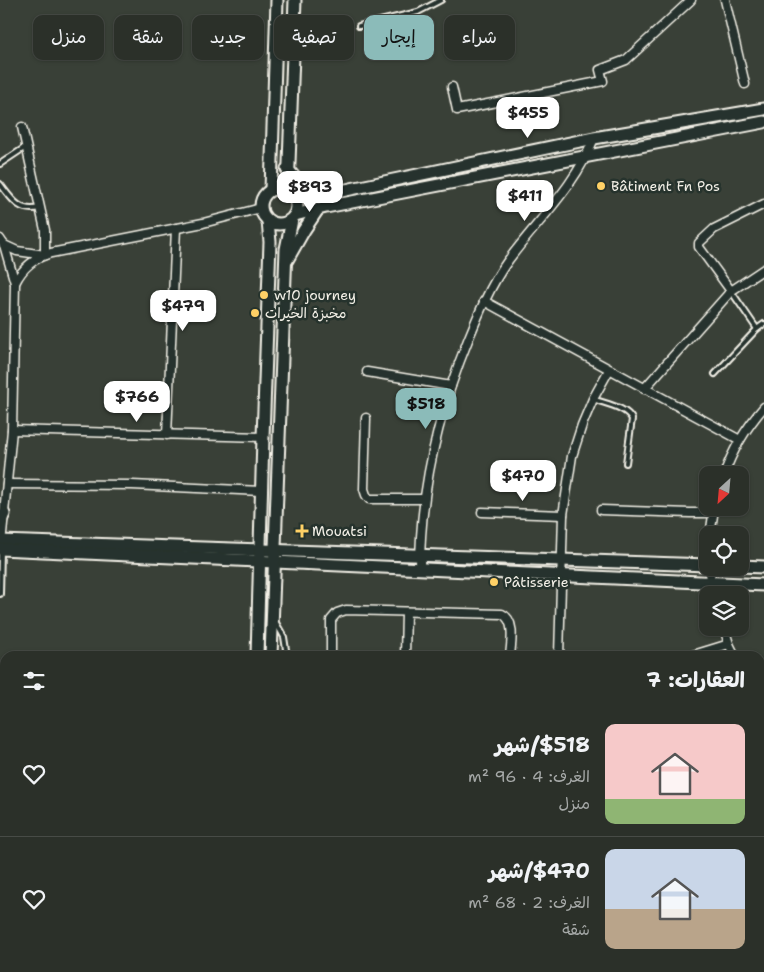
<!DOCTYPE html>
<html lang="ar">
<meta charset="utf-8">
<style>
:root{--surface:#2b3029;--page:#373c35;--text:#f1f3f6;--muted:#a6a9a8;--line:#474b46;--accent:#8bbbb9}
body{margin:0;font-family:"Shantell Sans","Playpen Sans Arabic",sans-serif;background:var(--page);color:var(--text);direction:rtl;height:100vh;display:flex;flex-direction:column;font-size:19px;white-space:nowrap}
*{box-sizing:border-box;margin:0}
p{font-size:16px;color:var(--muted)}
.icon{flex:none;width:28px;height:28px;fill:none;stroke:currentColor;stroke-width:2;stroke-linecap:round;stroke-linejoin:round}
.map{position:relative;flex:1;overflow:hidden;direction:ltr}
.panel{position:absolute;left:0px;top:651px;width:765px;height:321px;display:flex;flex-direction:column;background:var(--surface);border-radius:15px 15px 0 0;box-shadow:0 1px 4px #0004,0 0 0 1px var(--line);direction:rtl}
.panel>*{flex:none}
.hud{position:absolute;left:15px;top:15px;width:500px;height:45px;direction:rtl;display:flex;gap:10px}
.needle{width:32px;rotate:206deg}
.controls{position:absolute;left:699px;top:466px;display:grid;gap:10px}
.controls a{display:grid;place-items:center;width:50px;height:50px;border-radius:10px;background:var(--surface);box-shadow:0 1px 4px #0004,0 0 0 1px var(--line);font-size:25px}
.price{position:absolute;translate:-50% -42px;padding:0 11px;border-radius:10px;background:#fff;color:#222;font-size:16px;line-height:32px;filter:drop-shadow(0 1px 2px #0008)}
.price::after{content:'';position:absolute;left:50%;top:30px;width:15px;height:11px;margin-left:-8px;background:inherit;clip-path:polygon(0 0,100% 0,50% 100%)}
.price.on{background:var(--accent);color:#111}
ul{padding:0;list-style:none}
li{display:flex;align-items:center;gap:15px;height:125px;padding:0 20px}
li+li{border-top:1px solid var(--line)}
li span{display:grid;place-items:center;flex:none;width:140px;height:100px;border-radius:10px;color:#555}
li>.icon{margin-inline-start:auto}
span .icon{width:60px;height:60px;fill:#fffc;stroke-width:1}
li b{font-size:21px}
h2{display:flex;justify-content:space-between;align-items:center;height:60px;padding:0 20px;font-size:21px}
.tag{padding:0 18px;border-radius:10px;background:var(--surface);box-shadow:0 1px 4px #0004,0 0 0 1px var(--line);font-size:18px;line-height:45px}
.tag.on{background:var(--accent);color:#111}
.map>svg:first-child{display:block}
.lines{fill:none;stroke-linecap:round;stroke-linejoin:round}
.service-casing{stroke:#f4f1e8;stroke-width:8}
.minor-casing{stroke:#f4f1e8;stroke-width:11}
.secondary-casing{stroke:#f4f1e8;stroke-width:15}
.service{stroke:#26332d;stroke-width:4}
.minor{stroke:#26332d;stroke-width:8}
.secondary{stroke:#26332d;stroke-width:11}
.poi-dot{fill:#ffd166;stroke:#26332d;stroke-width:2}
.labels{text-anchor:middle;stroke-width:5;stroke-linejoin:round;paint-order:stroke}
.poi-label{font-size:14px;fill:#f4f1e8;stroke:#26332d;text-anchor:start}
</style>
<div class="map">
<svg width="764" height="972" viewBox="0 0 764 972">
<rect width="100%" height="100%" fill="#394037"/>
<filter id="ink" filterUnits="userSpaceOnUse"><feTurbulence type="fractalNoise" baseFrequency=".02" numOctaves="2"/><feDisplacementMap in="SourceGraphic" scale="10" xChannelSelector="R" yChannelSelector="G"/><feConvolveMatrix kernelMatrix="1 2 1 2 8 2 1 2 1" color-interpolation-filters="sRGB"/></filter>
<g filter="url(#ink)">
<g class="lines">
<defs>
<g id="service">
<path d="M359,26L418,12L441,0"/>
<path d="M0,164L27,146"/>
<path d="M0,184C11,198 19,213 39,208"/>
<path d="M731,291L757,329"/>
<path d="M715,374L757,329L764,324"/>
<path d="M593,399C606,404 626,407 632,419L626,463"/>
<path d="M0,594L1,551"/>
<path d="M275,621L284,637L287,656"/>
<path d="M760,940L764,943"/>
<path d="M275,972V968"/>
</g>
<g id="minor">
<path d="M725,0L745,84"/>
<path d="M452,87L457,110L603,81L600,70L626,60L691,0"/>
<path d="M0,239L4,245L15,283"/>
<path d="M4,245L17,251L45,255V230L22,127"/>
<path d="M731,291L699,247V243L714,229L764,204"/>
<path d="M484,301L740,440"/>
<path d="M367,372L451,386"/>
<path d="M644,389L731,291L764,269"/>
<path d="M366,418L364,489L366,495L369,499H424"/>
<path d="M12,430L263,437"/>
<path d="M167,435L176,228"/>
<path d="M724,475C733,448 746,428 764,407"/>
<path d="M7,484L132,485L261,491"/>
<path d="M601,510L690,513H713"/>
<path d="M482,512L563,515"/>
<path d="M710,535L714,509"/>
<path d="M1,544L12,430L15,283C23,267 34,258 51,253L203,223L261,208"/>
<path d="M709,568L714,595"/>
<path d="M420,569C420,489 438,414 468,340C479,313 490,286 507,262C537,221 576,186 594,138"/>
<path d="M724,628L729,644L735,656"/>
<path d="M331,656V620L337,613L346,610L502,614C516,620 511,644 510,656"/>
<path d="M405,656L406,612"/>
<path d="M559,656L563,515L572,456L582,425L593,399L609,370"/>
<path d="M690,656L729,644"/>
<path d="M760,696L764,701"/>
<path d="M760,806L764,801"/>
<path d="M760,889L764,892"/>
<path d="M448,968V972"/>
<path d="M468,968L548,972"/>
<path d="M704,968L712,972"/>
<path d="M146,972L147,968"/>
<path d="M168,972L169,968"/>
<path d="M348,972V968"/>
<path d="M627,972L631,968"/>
</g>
<g id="secondary">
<path d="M287,169L298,181L317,196"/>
<circle cx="279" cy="206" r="18"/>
<path d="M271,190L277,0"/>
<path d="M288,190L295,0"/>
<path d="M294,196L322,195L594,138L764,109"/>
<path d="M295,215L326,207L764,122"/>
<path d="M287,260L304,230L318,209"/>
<path d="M0,522L4,514"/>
<path d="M0,541L708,565"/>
<path d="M0,549L764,585"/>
<path d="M740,566L764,567"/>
<path d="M257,656L263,437L270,242L268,221"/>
<path d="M271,656L286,249L292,220"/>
<path d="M244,972L245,968"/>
<path d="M261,972V968"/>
</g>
</defs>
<use href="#service" class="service-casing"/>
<use href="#minor" class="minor-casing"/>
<use href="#secondary" class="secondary-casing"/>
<use href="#service" class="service"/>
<use href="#minor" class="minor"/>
<use href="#secondary" class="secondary"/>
</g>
</g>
<g class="poi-dot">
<circle cx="601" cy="186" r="5"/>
<circle cx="264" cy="295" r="5"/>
<circle cx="255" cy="313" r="5"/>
<path d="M299.5 523.5h5v5h5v5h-5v5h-5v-5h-5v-5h5z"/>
<circle cx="494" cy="582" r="5"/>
</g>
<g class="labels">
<g class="poi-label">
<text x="611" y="191">Bâtiment Fn Pos</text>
<text x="274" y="300">w10 journey</text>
<text x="265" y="318">مخبزة الخيرات</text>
<text x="312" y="536">Mouatsi</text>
<text x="504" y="587">Pâtisserie</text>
</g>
</g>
</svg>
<div class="controls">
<a><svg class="needle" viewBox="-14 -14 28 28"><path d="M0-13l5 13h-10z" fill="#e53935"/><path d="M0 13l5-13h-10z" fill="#a6a9a8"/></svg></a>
<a><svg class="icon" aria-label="locate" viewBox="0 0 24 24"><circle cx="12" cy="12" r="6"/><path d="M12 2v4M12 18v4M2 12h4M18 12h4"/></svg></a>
<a><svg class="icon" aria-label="layers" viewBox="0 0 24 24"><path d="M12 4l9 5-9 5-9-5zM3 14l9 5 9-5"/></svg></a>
</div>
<b class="price" style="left:528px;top:139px">$455</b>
<b class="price" style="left:310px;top:213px">$893</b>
<b class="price" style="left:525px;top:222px">$411</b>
<b class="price" style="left:183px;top:332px">$479</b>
<b class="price" style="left:137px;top:423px">$766</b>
<b class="price on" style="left:426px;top:430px">$518</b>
<b class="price" style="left:523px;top:502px">$470</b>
<div class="hud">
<a class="tag">شراء</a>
<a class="tag on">إيجار</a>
<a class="tag">تصفية</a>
<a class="tag">جديد</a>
<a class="tag">شقة</a>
<a class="tag">منزل</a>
</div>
<section class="panel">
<h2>العقارات: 7<svg class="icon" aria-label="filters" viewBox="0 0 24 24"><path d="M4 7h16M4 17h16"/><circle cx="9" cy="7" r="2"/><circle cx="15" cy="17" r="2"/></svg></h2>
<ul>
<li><span style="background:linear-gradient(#f6c9c9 75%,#8fb573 0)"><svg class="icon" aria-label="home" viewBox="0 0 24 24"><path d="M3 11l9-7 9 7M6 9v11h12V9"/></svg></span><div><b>$518/شهر</b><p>الغرف: 4 · 96 m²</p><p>منزل</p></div><svg class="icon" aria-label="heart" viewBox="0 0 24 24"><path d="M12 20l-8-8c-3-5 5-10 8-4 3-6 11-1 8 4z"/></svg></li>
<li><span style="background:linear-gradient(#c9d6e8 60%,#b9a48a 0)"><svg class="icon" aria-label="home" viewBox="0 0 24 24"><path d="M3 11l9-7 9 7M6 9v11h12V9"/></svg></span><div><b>$470/شهر</b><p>الغرف: 2 · 68 m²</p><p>شقة</p></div><svg class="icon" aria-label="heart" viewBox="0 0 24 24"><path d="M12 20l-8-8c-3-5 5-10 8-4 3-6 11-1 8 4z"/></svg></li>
</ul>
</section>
</div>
